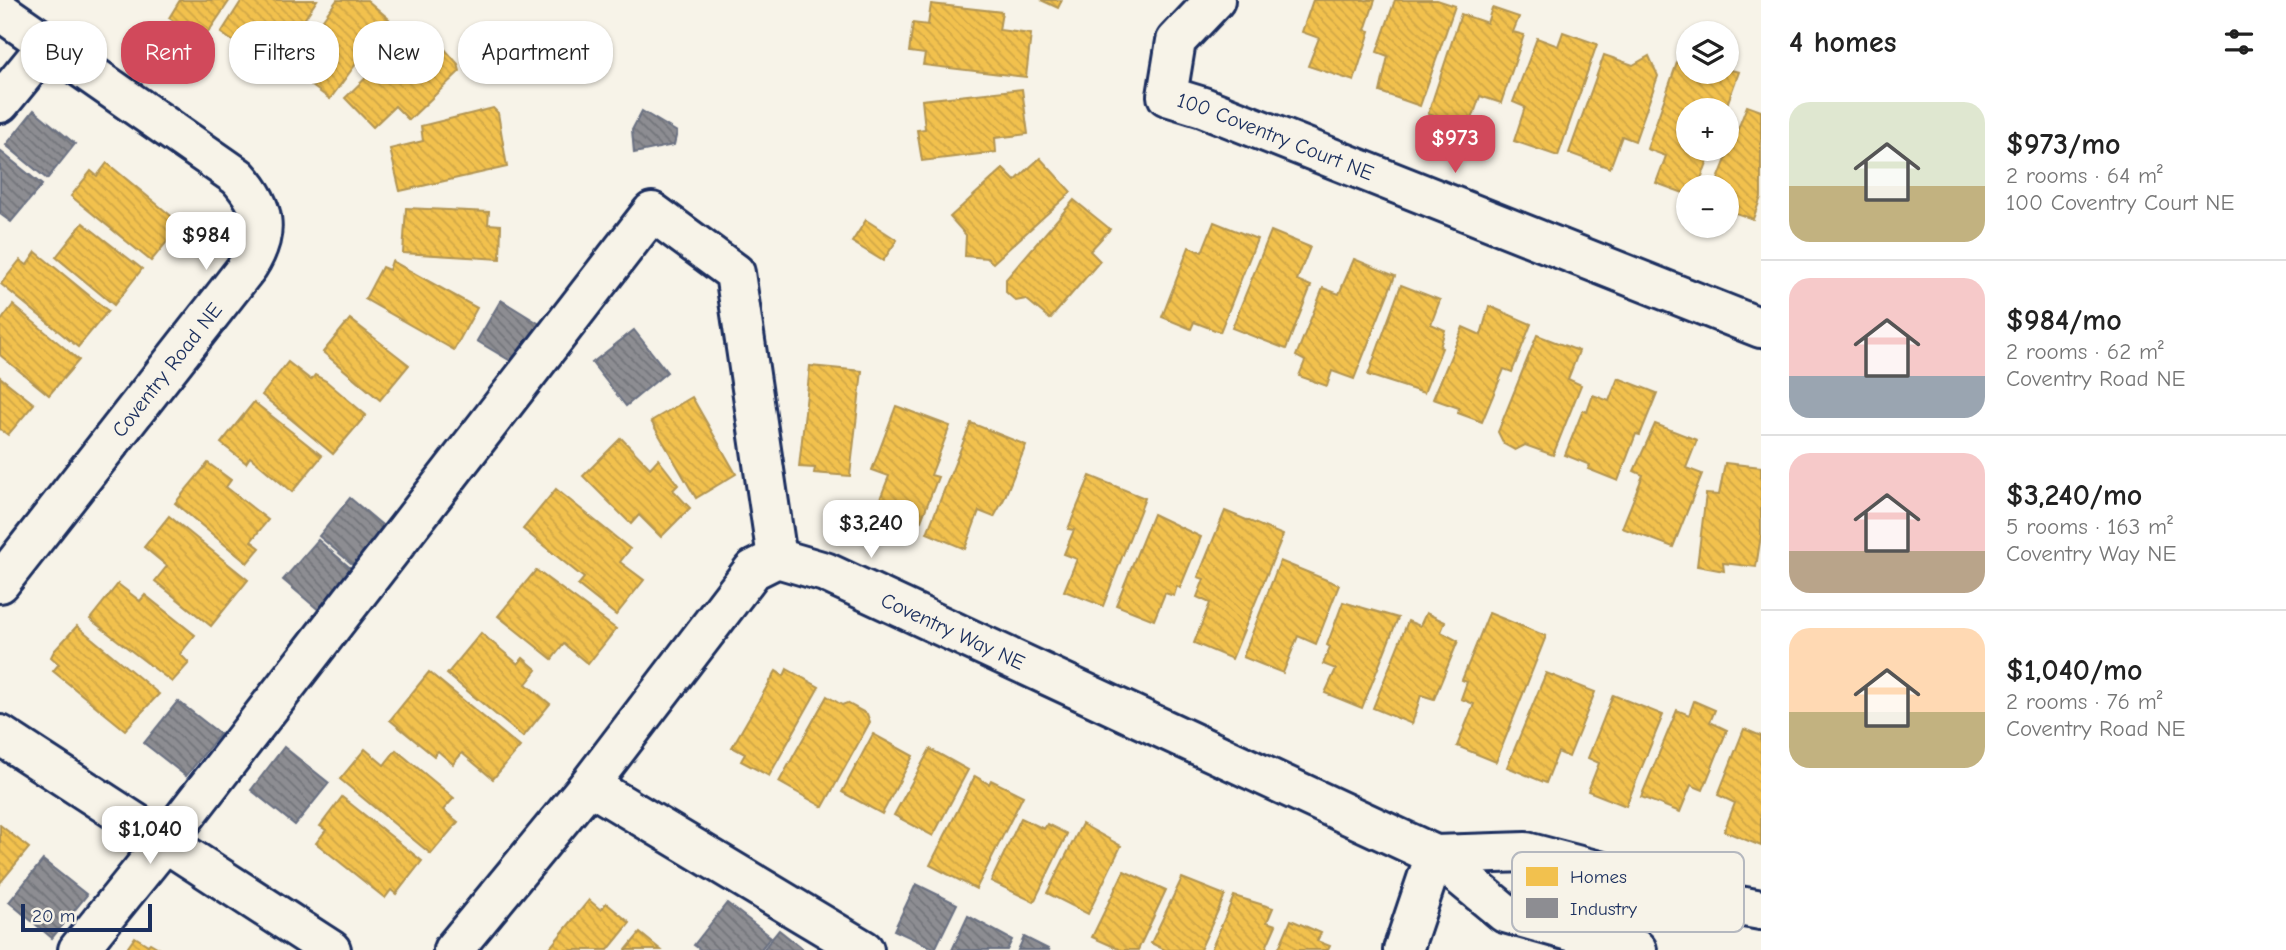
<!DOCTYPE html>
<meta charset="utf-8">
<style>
:root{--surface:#fff;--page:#f2f2f2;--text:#222;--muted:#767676;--line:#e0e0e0;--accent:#d1495b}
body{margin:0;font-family:"Comic Neue",sans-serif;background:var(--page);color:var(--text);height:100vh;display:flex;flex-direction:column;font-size:26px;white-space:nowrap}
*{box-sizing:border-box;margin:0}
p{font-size:23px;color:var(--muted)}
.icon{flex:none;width:38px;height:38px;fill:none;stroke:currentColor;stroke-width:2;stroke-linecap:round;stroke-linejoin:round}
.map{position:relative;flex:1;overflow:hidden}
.sheet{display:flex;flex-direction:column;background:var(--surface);width:525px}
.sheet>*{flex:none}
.guide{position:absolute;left:21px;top:21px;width:665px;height:63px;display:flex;gap:14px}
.buttons{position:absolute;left:1676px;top:21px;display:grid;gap:14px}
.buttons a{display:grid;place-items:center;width:63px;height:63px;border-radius:50%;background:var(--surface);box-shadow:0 2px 5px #0004;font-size:35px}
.scale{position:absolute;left:21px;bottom:18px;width:131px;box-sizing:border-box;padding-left:7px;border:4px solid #1b2f5e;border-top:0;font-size:19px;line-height:24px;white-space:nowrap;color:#1b2f5e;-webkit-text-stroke:5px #f7f3e8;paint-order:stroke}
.price{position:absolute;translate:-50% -60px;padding:0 16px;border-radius:14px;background:#fff;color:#222;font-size:23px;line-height:46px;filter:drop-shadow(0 2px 4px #0008)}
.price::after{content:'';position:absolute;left:50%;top:42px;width:21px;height:16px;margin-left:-10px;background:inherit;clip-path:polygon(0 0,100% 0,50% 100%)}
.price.current{background:var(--accent);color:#fff}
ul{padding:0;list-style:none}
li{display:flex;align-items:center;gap:21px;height:175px;padding:0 28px}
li+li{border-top:2px solid var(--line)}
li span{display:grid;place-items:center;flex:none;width:196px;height:140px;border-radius:21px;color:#555}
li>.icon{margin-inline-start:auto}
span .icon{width:84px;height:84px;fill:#fffc;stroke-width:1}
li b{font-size:30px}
h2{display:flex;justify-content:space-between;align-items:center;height:84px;padding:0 28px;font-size:30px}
.tag{padding:0 24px;border-radius:28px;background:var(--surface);box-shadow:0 2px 5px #0004;font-size:24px;line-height:63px}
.tag.current{background:var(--accent);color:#fff}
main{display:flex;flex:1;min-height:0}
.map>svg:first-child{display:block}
.homes{fill:url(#homes-back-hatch);stroke:#b29553;stroke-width:2}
.industry{fill:url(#industry-back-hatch);stroke:#6b7182;stroke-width:2}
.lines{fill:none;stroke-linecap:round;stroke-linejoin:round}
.minor-casing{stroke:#1b2f5e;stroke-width:44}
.minor{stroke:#f7f3e8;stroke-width:38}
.labels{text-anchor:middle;stroke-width:7;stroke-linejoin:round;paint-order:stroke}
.street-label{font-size:21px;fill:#1b2f5e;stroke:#f7f3e8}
.key{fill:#f7f3e8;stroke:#b5b8bf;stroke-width:2}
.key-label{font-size:19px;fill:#1b2f5e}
</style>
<main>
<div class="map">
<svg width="1761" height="950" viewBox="0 0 1761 950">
<defs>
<pattern id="homes-back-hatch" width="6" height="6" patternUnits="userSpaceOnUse" patternTransform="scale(1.75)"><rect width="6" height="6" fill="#f2c14e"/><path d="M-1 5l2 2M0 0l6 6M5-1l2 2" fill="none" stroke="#cfa646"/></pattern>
<pattern id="industry-back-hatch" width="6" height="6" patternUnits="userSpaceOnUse" patternTransform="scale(1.75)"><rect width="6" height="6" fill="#8d8d92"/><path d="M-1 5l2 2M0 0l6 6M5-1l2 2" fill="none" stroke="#72747a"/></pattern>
</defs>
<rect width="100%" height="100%" fill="#f7f3e8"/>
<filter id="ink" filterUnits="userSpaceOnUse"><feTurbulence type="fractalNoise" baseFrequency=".0143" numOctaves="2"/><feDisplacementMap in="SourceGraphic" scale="14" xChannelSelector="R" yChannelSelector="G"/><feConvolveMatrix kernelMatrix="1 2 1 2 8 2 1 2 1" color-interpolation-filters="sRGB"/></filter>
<g filter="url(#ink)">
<g class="homes">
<path d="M180,0H230L203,40L169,18Z"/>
<path d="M242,0H317L298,29L295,27L283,43L271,34L256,57L221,33Z"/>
<path d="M337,0H367L389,19L330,99L297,75L310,57L301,49Z"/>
<path d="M1041,0H1062L1058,8Z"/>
<path d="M1313,0H1375L1365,30L1370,31L1354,81L1308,66L1319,38L1302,32Z"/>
<path d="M1395,0H1437L1455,6L1420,106L1380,92L1388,56L1377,52Z"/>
<path d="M931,4L1002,12L999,30L1031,34L1026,77L923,65L925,54L909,52L913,23L928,25Z"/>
<path d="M1492,8L1519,17L1513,32L1524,35L1501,103L1480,96L1469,128L1428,114L1461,14L1487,23Z"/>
<path d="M417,28L436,47H443L458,64L460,71L409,120L395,106L373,127L345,98Z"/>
<path d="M1563,32L1597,44L1558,156L1514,141L1525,107L1513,102L1537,38L1558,46Z"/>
<path d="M1687,51L1689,72H1727V69L1739,72L1725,110H1689V149H1712L1698,187H1689V195L1656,183L1666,156L1647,149L1680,54Z"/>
<path d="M1604,55L1633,65L1649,56L1658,76L1635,141L1622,136L1610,168L1569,153Z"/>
<path d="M1022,89L1028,134L995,138L996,152L922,161L917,130L925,129L922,100Z"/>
<path d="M1747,106L1761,111V197L1753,219L1727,210V187H1715Z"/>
<path d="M493,108L498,113L507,167L400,191L390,149L423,141L421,126Z"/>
<path d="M1040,158L1071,192L993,263L987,258L965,256L966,235L950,217L1003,169L1015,181Z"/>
<path d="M107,163L176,220L170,228L175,232L151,261L71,196L91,171L97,176Z"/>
<path d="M1074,200L1110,229L1090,251L1100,261L1050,319L1026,299L1016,301L1006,292V279Z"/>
<path d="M406,208L489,212L488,224L501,225L500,259L403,253Z"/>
<path d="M866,220L897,240L883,261L852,242Z"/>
<path d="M1214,222L1257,239L1220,332L1194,322L1191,329L1162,317L1189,247L1202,252Z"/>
<path d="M83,223L142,269L114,305L56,257Z"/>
<path d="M1271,231L1310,247L1297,280L1311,286L1286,349L1232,328Z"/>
<path d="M36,252L108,311L78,347L1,284L20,260L27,265Z"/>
<path d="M1354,259L1395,276L1354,379L1332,371L1327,386L1299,376L1305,361L1296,356L1323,288L1339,294Z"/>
<path d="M392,261L477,308L454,350L365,299L382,267L389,270Z"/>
<path d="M1401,285L1440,300L1431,324L1445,330L1440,347L1442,348L1424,393L1368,375Z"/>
<path d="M13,305L79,360L49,395L0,355V322Z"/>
<path d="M1489,306L1531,324L1512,372L1504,369L1482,422L1458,413L1459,408L1433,399L1463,327L1481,335Z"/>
<path d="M350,319L409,365L380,400L323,352Z"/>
<path d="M1537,335L1579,351L1568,379L1581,385L1553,455L1525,445L1515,450L1504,444L1498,432Z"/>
<path d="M288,362L311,380L315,375L326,381L366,415L333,454L262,395Z"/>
<path d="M810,366L862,371L850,476L814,473L815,468L799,467Z"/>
<path d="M0,377L34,404L8,435L0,429Z"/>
<path d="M1618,378L1657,393L1640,435L1636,434L1618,481L1588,469L1590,465L1565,455L1583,410L1587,412L1593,395L1609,401Z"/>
<path d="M692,397L736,474L696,498L651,421Z"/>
<path d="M254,402L322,456L292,492L250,457L246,463L221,443Z"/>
<path d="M896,406L950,426L931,475L938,477L921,521L878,504L889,476L872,470Z"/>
<path d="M971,423L1026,445L1004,499L994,517L979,511L965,549L927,533Z"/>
<path d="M1655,424L1697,440L1686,468L1702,474L1673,547L1622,528L1643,475L1634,471Z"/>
<path d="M621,438L650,468L658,459L678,485L673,490L690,508L661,537L639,515L631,524L583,476Z"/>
<path d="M208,463L231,480L226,487L268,520L251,541L260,548L247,563L175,503Z"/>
<path d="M1725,463L1761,467V536L1756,567L1723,563L1724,571L1697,566L1706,494L1719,495Z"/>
<path d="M1090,476L1145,498L1103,606L1064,591L1077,559L1064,554L1074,530L1068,529Z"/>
<path d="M556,489L630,549L620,562L644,580L616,615L578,585L584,578L523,529Z"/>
<path d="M1225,511L1283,535L1232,659L1194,643L1210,603L1197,597L1204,579L1198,577Z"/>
<path d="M1153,514L1201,537L1180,588L1177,586L1174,596L1165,593L1154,620L1116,605Z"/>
<path d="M169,516L248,580L211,626L155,581L167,566L144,547Z"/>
<path d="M1280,561L1339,585L1316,644L1298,636L1283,673L1243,657Z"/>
<path d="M536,570L616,629L588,664L564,644L552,659L498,616Z"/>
<path d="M118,584L140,601L145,595L195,635L180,654L189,663L172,682L90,619Z"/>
<path d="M1343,602L1398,618L1362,708L1325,693L1336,669L1323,664L1330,647L1327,645Z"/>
<path d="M1426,613L1445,622L1441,632L1458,641L1434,699L1421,695L1412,724L1373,708L1408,621L1420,626Z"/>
<path d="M1489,613L1546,636L1496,762L1457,746L1474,704L1461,699L1467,682L1462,680Z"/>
<path d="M77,626L159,694L125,730L53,671L59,664L51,657L54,651Z"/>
<path d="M481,633L518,664L523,658L537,670L526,684L550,704L523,737L447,674Z"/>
<path d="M787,669L819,687L769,776L741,761L745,754L732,747L776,671L784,676Z"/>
<path d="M429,672L520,747L493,779L462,753L453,764L438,751L434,756L390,720Z"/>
<path d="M1546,673L1595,692L1569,757L1558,752L1546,783L1507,767Z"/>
<path d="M1613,695L1663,715L1626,806L1588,791L1599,763L1588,758Z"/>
<path d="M827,696L842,705L847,703L867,714L870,722L823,807L779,782Z"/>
<path d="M1694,701L1715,710L1710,722L1727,730L1703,790L1691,785L1680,812L1641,797L1677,710L1689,715Z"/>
<path d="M1744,729L1761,736V846L1724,831L1735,803L1718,795Z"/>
<path d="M873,734L913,756L882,814L842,792Z"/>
<path d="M365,749L384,765L396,750L454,798L443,810L458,822L431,854L340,779Z"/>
<path d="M930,749L968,770L933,836L894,815Z"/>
<path d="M975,776L989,784L991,780L1023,796L976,889L930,865Z"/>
<path d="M342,797L422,861L396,894L391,890L385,898L316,843L326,830L320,826Z"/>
<path d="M1021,818L1044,829L1047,824L1067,834L1034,902L991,881Z"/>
<path d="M1082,824L1121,846L1088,914L1047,893Z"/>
<path d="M0,825L29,848L0,883Z"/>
<path d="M1124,871L1166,890L1138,950H1121L1092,937Z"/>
<path d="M1182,878L1225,895L1200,950H1165L1151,943Z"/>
<path d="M1234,896L1273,908L1267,922L1276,925L1265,950H1211Z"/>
<path d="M589,900L601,910L606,903L630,923L608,950H548Z"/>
<path d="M1291,920L1321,933L1317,941L1330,946L1328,950H1278Z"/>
<path d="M640,933L661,950H626Z"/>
<path d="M135,937L148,945L150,943L162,950H126Z"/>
</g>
<g class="industry">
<path d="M34,110L75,144L47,179L6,145Z"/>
<path d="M642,111L677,132L674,145L634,153L632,130Z"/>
<path d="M0,151L42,185L11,222L0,214Z"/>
<path d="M501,300L543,326L519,366L477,341Z"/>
<path d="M634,330L667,372L626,406L592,363Z"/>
<path d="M350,498L388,530L357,568L319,536Z"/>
<path d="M318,540L354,571L320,611L283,580Z"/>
<path d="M178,701L220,734L186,776L144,743Z"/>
<path d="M284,747L329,783L295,825L251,790Z"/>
<path d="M43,860L87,895L52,938L9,902Z"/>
<path d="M916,884L957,904L935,949L894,930Z"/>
<path d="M727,903L771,937L760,950H701L694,945Z"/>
<path d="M968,916L1012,940L1007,950H952Z"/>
<path d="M779,930L804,950H763Z"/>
<path d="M1024,937L1050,950H1018Z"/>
</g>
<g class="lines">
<defs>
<g id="minor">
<path id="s1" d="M1215,0L1176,41L1167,96L1203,107L1761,328"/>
<path d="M0,11L238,177C265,207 270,232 248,266L0,583"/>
<path d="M0,103L49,43"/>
<path d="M0,735L331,950"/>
<path d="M589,785L864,950"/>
<path d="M1435,855L1526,852L1722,903L1761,910"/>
<path d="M78,950L166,841L652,212L735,273L777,558"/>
<path id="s2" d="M453,950L589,785L753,570L777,558L825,572L1435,855L1505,913L1637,950"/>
<path d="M1403,950L1435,855"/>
</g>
</defs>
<use href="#minor" class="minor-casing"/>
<use href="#minor" class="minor"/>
</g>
</g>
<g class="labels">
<g class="street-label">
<text dy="7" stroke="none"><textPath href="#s1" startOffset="228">100 Coventry Court NE</textPath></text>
<text transform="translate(167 370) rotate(-52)" y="7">Coventry Road NE</text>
<text dy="7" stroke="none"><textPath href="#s2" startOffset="702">Coventry Way NE</textPath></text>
</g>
</g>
<rect x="1512" y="852" width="232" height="80" rx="10" class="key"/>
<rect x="1526" y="867" width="32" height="19" fill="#f2c14e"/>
<rect x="1526" y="898" width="32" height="20" fill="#8d8d92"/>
<g class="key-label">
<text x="1570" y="883">Homes</text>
<text x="1570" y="915">Industry</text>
</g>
</svg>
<div class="buttons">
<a><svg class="icon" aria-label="layers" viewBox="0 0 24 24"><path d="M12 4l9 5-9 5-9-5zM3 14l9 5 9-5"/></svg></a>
<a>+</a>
<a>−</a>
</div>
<div class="scale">20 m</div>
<b class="price current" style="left:1455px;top:175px">$973</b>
<b class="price" style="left:206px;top:272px">$984</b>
<b class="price" style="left:871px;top:560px">$3,240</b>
<b class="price" style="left:150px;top:866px">$1,040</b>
<div class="guide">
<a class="tag">Buy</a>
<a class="tag current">Rent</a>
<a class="tag">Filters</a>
<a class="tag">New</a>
<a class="tag">Apartment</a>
</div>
</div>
<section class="sheet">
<h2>4 homes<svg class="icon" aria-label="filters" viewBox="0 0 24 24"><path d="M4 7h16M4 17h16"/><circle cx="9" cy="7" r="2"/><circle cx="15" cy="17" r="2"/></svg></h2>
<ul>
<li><span style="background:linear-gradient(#dfe7d0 60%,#c2b280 0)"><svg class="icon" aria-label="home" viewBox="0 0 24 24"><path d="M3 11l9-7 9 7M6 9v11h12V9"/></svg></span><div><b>$973/mo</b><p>2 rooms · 64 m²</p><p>100 Coventry Court NE</p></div></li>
<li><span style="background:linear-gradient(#f6c9c9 70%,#9aa5b1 0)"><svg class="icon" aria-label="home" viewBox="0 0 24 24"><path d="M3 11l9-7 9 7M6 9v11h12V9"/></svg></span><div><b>$984/mo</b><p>2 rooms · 62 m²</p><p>Coventry Road NE</p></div></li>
<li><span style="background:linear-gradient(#f6c9c9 70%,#b9a48a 0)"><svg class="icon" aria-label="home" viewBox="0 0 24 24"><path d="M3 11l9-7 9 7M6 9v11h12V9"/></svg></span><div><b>$3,240/mo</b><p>5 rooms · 163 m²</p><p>Coventry Way NE</p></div></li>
<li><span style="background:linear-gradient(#ffd9b3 60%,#c2b280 0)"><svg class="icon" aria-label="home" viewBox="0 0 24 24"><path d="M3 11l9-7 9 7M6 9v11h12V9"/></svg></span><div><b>$1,040/mo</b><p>2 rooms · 76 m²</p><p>Coventry Road NE</p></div></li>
</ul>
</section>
</main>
